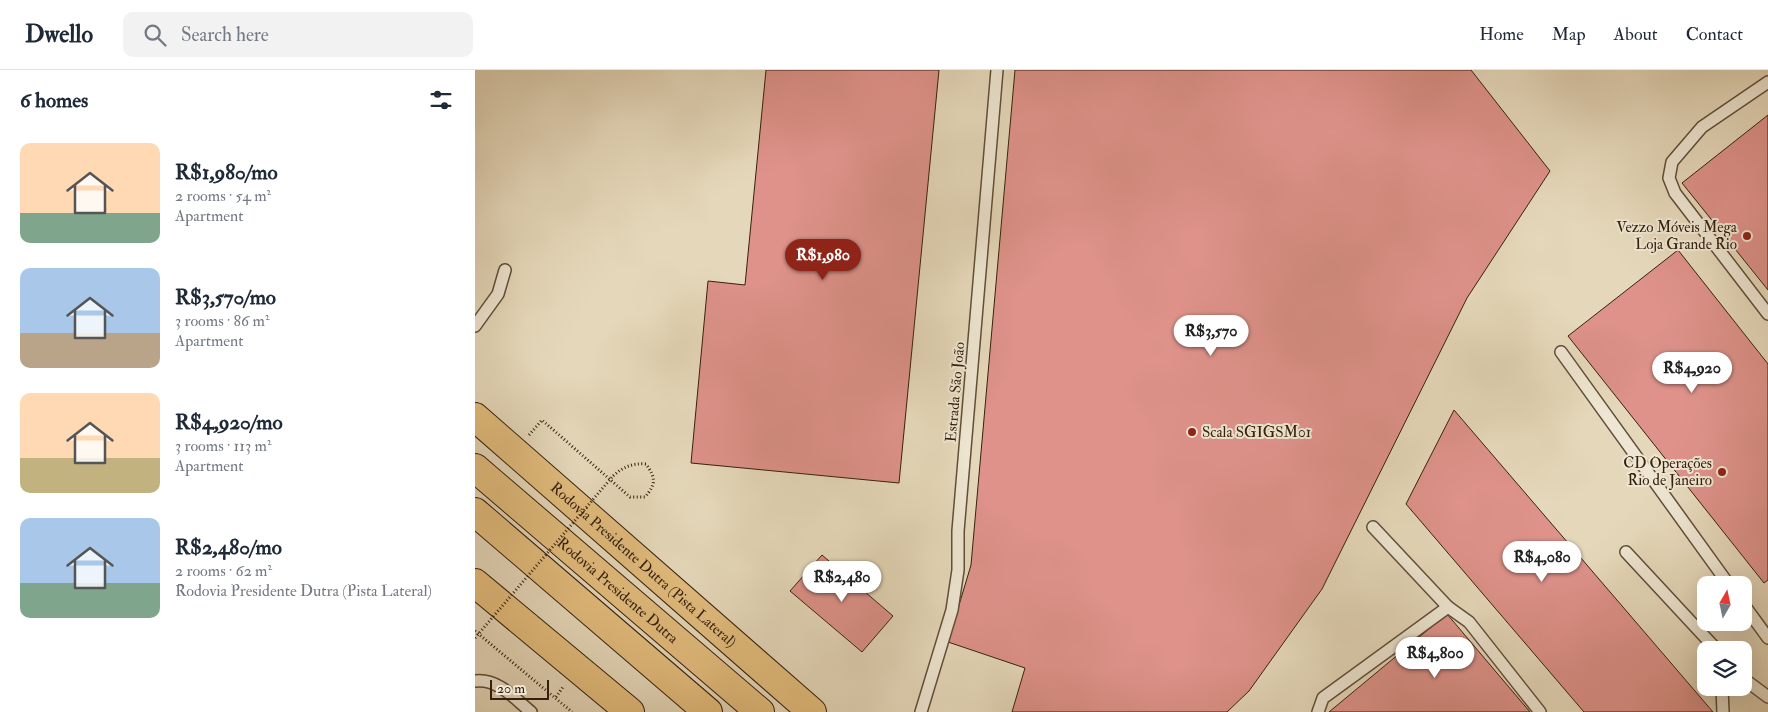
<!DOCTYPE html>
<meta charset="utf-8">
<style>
:root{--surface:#fff;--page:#f2f2f3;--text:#1f2937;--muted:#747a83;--line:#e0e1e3;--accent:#8f2418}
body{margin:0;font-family:"IM FELL Double Pica",serif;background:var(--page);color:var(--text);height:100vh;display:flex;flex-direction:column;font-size:19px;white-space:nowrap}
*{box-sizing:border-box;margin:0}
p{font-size:16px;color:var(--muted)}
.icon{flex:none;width:28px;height:28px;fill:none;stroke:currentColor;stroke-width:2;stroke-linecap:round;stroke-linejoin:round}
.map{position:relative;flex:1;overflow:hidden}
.sheet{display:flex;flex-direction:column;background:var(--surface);width:475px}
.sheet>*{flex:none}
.needle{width:32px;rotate:9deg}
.tools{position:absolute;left:1222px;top:506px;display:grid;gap:10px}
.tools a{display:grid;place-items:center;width:55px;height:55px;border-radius:10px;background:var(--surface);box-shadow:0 5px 20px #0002;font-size:25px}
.scale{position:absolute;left:15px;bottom:12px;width:59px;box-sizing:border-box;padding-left:5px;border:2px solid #35200e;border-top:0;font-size:14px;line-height:18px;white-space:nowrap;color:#35200e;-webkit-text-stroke:4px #eee6d2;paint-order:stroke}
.price{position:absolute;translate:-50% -42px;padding:0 11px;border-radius:18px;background:#fff;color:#222;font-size:16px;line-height:32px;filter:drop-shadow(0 1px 2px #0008)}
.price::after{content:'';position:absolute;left:50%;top:30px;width:15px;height:11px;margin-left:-8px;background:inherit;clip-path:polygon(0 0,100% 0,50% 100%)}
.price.selected{background:var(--accent);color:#fff}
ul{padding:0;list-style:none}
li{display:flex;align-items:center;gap:15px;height:125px;padding:0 20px}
li span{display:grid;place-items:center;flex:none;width:140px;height:100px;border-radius:10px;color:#555}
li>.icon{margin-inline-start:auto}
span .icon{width:60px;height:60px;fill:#fffc;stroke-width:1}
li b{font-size:21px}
h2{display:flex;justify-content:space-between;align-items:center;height:60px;padding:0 20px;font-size:21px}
header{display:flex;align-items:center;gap:30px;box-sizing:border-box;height:70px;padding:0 25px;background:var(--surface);border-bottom:1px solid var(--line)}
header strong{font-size:24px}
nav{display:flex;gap:28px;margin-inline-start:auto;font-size:18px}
.search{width:350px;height:45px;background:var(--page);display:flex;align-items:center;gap:12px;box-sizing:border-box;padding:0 18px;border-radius:10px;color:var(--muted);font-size:19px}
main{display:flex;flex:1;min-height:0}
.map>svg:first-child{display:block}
.building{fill:#de928a;stroke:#35200e}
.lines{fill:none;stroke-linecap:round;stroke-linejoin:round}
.lane-casing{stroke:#614e39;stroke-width:14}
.highway-casing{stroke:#35200e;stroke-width:30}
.path{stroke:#35200e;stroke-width:3;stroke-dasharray:1 2.5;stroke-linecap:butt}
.lane{stroke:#eee6d2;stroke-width:11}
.highway{stroke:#e2bc7d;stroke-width:28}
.path-bridge{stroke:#35200e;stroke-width:3;stroke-dasharray:1 2.5;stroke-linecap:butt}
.poi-dot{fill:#8f2418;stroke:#eee6d2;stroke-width:2}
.labels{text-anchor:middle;stroke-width:4;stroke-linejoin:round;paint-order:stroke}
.poi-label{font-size:15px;fill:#35200e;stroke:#eee6d2;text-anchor:end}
.street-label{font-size:15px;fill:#35200e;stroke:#eee6d2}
</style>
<header>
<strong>Dwello</strong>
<div class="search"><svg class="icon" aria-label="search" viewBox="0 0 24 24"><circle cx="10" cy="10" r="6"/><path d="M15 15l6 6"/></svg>Search here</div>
<nav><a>Home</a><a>Map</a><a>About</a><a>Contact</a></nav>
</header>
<main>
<section class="sheet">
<h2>6 homes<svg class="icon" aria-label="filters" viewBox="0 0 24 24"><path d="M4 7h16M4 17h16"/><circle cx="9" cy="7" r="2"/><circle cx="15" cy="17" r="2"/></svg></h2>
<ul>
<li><span style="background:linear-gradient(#ffd9b3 70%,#7fa58c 0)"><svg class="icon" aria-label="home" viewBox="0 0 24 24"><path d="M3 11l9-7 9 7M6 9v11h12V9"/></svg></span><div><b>R$1,980/mo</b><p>2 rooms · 54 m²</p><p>Apartment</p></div></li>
<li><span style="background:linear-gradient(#a9c7e8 65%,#b9a48a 0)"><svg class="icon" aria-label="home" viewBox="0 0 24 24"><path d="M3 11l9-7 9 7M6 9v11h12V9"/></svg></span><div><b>R$3,570/mo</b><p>3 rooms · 86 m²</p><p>Apartment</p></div></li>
<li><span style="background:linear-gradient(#ffd9b3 65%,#c2b280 0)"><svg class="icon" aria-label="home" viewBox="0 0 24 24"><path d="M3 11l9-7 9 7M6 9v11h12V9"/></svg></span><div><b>R$4,920/mo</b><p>3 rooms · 113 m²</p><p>Apartment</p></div></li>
<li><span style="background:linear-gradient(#a9c7e8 65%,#7fa58c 0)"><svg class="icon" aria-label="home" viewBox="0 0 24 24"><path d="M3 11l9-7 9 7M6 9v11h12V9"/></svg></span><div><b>R$2,480/mo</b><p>2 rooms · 62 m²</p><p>Rodovia Presidente Dutra (Pista Lateral)</p></div></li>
</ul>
</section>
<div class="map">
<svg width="1293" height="642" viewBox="0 0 1293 642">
<rect width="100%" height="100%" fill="#e5d8ba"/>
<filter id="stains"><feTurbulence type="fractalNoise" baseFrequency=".004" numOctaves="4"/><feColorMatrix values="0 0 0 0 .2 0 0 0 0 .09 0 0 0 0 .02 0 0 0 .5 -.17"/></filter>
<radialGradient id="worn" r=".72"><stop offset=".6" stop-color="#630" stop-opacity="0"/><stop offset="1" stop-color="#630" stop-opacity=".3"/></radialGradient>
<g class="building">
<path d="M291,0H464L424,413L216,393L233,211L270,215Z"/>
<path d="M540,0H996L1075,101L992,228L847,519L774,621L752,642H537L550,598L473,572L496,495Z"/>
<path d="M1293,45V220L1207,113Z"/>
<path d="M1203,180L1293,294V510L1289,513L1093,266Z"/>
<path d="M979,340L1238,642H1109L931,434Z"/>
<path d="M347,485L418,546L387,582L315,521Z"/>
<path d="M972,544L1055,642H854Z"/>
</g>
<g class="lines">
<defs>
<g id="lane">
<path d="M1293,12L1227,57L1197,92L1194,108L1200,123L1293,244"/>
<path d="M0,256L23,224L30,200"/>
<path d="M1086,282L1254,515"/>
<path d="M1151,482L1242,580"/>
<path d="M1269,535L1293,568"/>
<path d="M973,537L994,552L1065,642"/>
<path d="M1269,609L1293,627"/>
<path d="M0,611C23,608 40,629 56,642"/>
<path d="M1247,618L1248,642"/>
<path d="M446,642L477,540L483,500V461L522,0"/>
<path d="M843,642L848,628L973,537L898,457"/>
</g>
<g id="highway">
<path id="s1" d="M0,347L337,642"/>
<path id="s2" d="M0,398L285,642"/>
<path d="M0,442L233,642"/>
<path d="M0,513L155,642"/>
</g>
</defs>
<use href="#lane" class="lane-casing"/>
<use href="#highway" class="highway-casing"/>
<g class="path">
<path d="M54,365L67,350L155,427H170C181,414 181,408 171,394C157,393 148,397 138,406"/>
<path d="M0,561L97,642"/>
<path d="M81,627L88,617"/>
</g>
<use href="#lane" class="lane"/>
<use href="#highway" class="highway"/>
<path class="path-bridge" d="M0,568L138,406"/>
</g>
<g class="poi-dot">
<circle cx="1272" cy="166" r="5"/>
<circle cx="717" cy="362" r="5"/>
<circle cx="1247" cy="402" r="5"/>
</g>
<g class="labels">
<g class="poi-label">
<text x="1262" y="162">Vezzo Móveis Mega<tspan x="1262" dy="17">Loja Grande Rio</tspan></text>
<text x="727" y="367" text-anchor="start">Scala SGIGSM01</text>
<text x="1237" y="398">CD Operações<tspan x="1237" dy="17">Rio de Janeiro</tspan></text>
</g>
<g class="street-label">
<text transform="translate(480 322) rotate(-85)" y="5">Estrada São João</text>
<text dy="5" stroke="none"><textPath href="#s1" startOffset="224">Rodovia Presidente Dutra (Pista Lateral)</textPath></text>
<text dy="5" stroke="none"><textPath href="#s2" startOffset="188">Rodovia Presidente Dutra</textPath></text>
</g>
</g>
<rect width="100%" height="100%" filter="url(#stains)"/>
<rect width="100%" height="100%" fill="url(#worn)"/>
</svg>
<div class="tools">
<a><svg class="needle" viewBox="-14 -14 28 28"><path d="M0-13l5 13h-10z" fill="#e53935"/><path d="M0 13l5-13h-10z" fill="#747a83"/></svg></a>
<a><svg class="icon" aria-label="layers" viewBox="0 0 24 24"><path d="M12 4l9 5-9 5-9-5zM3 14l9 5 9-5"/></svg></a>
</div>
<div class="scale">20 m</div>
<b class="price selected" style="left:348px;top:211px">R$1,980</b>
<b class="price" style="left:736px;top:287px">R$3,570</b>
<b class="price" style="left:1217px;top:324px">R$4,920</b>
<b class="price" style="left:1067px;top:513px">R$4,080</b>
<b class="price" style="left:367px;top:533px">R$2,480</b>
<b class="price" style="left:960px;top:609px">R$4,800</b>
</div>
</main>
